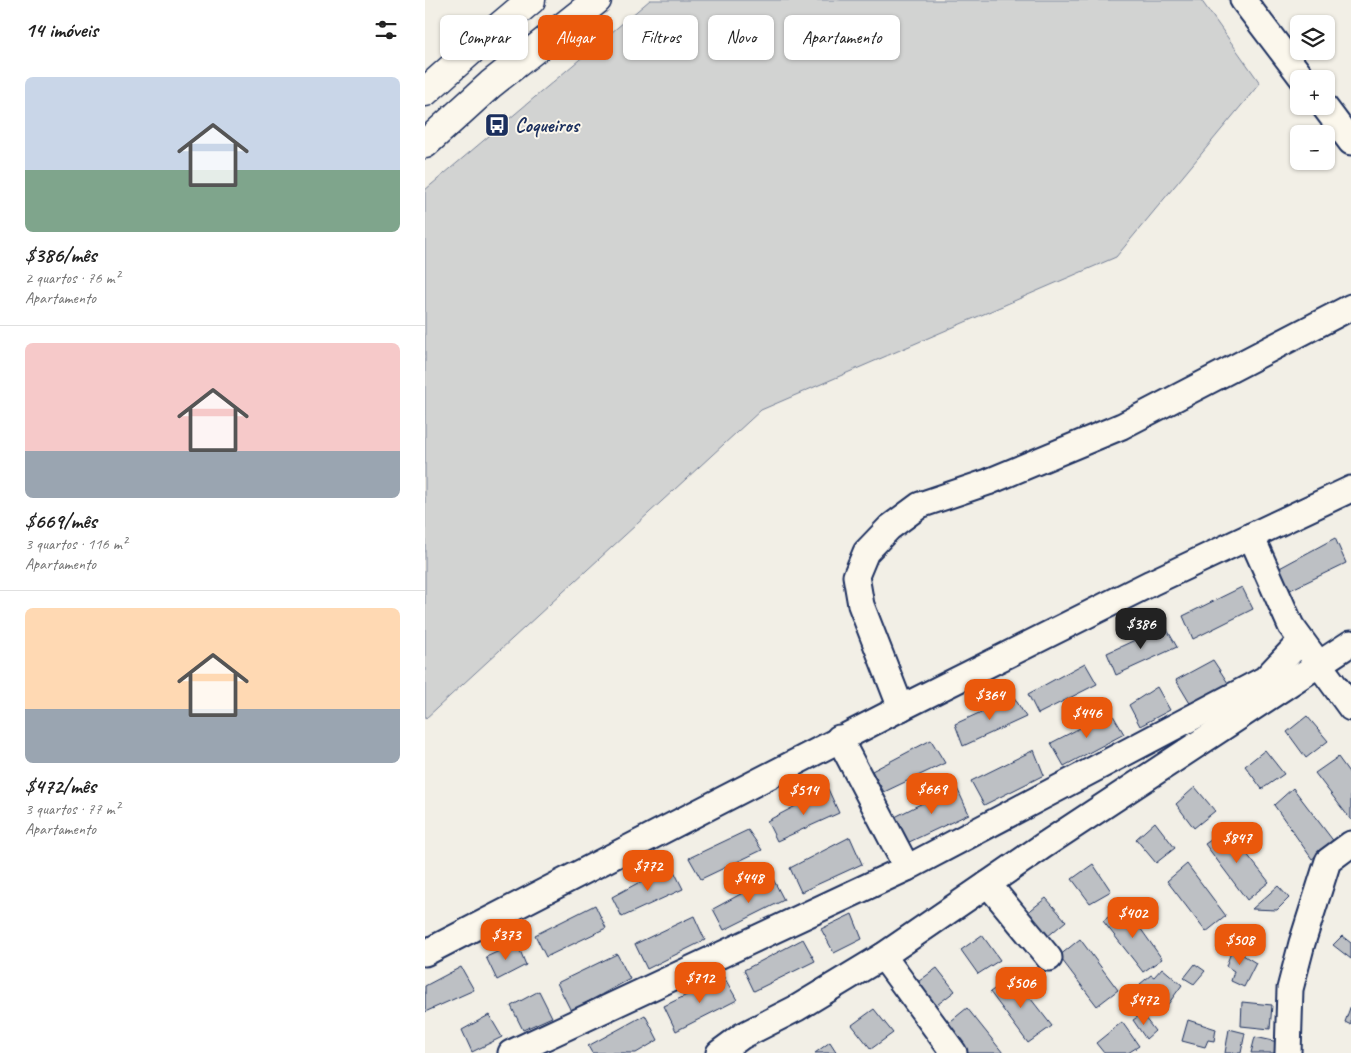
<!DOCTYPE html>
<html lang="pt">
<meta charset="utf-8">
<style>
:root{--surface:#fff;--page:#f2f2f2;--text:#222;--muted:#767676;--line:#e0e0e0;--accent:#ea580c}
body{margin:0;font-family:Caveat,sans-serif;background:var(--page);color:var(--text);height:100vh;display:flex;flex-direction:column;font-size:19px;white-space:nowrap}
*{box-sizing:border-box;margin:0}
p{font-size:16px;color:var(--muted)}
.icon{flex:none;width:28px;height:28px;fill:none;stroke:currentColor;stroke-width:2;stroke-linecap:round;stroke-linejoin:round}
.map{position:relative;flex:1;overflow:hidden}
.drawer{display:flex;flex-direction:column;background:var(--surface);width:425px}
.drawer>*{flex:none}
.hud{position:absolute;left:15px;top:15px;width:475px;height:45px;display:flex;gap:10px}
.buttons{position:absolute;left:865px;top:15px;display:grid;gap:10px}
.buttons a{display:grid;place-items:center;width:45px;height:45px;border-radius:8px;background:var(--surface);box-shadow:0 1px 4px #0004;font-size:25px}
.price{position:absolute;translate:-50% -42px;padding:0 11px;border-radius:10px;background:var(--accent);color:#fff;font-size:16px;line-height:32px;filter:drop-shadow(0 1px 2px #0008)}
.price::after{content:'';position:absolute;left:50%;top:30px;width:15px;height:11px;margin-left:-8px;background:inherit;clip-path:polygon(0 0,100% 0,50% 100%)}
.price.on{background:#222;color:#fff}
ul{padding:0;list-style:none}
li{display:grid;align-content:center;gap:10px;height:265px;padding:0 25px}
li+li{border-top:1px solid var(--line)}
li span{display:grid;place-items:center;height:155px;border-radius:8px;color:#555}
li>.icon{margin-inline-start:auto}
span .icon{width:90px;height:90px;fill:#fffc;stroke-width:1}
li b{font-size:21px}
h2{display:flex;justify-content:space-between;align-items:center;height:60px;padding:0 25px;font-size:21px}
.tag{padding:0 18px;border-radius:8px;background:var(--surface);box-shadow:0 1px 4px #0004;font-size:18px;line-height:45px}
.tag.on{background:var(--accent);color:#fff}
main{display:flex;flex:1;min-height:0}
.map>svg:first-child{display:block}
.green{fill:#d2d3d2;stroke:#768198}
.building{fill:#bdc0c4;stroke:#1b2f5e}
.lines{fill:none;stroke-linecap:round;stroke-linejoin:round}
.minor-casing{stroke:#1b2f5e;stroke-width:29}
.major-casing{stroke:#1b2f5e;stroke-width:31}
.minor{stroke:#fbf7ec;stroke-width:25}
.major{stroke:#fbf7ec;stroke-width:28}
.labels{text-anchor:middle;stroke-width:4;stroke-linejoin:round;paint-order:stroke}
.poi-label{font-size:20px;font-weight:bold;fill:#1b2f5e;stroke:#fbf7ec;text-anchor:start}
</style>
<main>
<section class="drawer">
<h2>14 imóveis<svg class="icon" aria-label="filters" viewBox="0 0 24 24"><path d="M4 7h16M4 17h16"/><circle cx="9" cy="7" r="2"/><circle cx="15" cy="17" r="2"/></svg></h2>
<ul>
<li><span style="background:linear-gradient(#c9d6e8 60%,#7fa58c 0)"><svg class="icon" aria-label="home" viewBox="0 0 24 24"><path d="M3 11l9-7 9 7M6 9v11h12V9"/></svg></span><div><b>$386/mês</b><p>2 quartos · 76 m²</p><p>Apartamento</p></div></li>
<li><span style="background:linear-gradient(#f6c9c9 70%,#9aa5b1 0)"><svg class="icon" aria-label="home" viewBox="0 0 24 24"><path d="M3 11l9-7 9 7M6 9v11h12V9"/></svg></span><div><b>$669/mês</b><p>3 quartos · 116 m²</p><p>Apartamento</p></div></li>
<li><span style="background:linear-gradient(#ffd9b3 65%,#9aa5b1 0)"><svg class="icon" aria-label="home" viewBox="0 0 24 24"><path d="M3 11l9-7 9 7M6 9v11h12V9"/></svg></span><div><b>$472/mês</b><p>3 quartos · 77 m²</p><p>Apartamento</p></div></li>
</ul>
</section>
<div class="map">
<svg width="926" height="1053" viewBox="0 0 926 1053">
<rect width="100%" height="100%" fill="#f2efe6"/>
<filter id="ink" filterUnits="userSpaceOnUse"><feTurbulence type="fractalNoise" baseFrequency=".02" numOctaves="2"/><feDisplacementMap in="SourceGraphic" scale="10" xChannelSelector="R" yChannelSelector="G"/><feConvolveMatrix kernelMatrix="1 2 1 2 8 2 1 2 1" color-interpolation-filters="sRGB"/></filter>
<g filter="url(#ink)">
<path class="green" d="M225,0H776L835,83L691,257L336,410L0,719V190Z"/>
<g class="building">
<path d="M910,538L921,563L861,592L851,570Z"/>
<path d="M817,587L828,609L768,639L758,616Z"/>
<path d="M740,626L752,647L691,675L682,653Z"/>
<path d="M788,660L803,683L766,705L751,680Z"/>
<path d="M660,663L672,684L613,714L603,694Z"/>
<path d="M732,687L745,710L715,726L704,705Z"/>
<path d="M589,697L601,717L538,746L530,724Z"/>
<path d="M686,712L699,734L639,766L626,743Z"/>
<path d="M882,716L903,741L881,758L862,732Z"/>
<path d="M506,740L520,763L459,792L447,771Z"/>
<path d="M609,750L619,775L559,805L546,781Z"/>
<path d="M840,750L859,774L837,789L820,766Z"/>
<path d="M913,757L926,775V820L890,773Z"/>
<path d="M531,786L544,814L482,843L470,817Z"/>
<path d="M770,787L790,811L769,828L751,804Z"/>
<path d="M868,788L910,843L887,859L849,805Z"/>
<path d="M403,789L414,813L352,841L342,821Z"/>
<path d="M730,822L750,848L731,863L711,839Z"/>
<path d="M802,829L844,882L822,900L780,844Z"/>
<path d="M323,830L337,850L276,879L264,858Z"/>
<path d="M425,837L437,864L376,892L365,868Z"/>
<path d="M668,864L686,891L665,903L647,879Z"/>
<path d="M762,864L801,916L781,932L742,881Z"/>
<path d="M246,865L258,889L197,917L187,897Z"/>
<path d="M347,877L359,900L299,930L288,909Z"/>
<path d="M853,886L864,898L852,910L827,909Z"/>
<path d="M621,898L641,921L622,937L602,913Z"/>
<path d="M170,905L181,928L121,957L110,935Z"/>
<path d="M699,905L737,959L718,972L678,921Z"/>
<path d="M427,914L437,939L409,953L396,929Z"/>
<path d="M269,916L280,940L222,969L210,944Z"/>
<path d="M557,935L575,960L553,974L536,950Z"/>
<path d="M917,936L926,943V959L908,945Z"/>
<path d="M378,939L390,961L329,991L319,970Z"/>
<path d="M655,939L693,990L672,1006L634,956Z"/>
<path d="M92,943L101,965L72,980L61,957Z"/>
<path d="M809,944L821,951L818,955L831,963L819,987L806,981L809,971L801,966Z"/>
<path d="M192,954L205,979L146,1011L132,983Z"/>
<path d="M770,964L780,971L769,984L759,978Z"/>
<path d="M36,967L49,990L0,1012V986Z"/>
<path d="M512,968L530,991L508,1008L490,984Z"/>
<path d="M737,968L757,985L741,1007L715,984L726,975L729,977Z"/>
<path d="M588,976L627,1026L603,1043L565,992Z"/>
<path d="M299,977L312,1000L251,1031L239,1006Z"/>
<path d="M114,991L127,1017L98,1030L86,1006Z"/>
<path d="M817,1002L847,1005L845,1029L816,1026Z"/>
<path d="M926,1005V1025L920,1022Z"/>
<path d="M542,1008L578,1053H543L521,1025Z"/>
<path d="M449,1009L468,1033L446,1049L427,1025Z"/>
<path d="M717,1014L730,1031L721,1039L708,1020Z"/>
<path d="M64,1015L77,1037L47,1052L37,1030Z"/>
<path d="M220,1015L233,1040L211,1053H167L163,1046Z"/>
<path d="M763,1020L791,1029L789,1041L783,1040L780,1047L757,1041Z"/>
<path d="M697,1022L714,1046L703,1053H679L671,1043Z"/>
<path d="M804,1029L820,1033L816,1053H800Z"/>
<path d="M830,1037L853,1042L851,1053H826Z"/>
<path d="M405,1042L412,1053H390Z"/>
</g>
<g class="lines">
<defs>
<g id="minor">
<path d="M818,0L878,79"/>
<path d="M899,106L926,142"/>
<path d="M826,536L866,626L926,708"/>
<path d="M476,708L436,605L431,576L441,552L464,528L495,505L563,482L697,426L926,307"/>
<path d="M414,738L482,868"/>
<path d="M563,884L624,958"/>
<path d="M0,953L476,708L726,583L926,489"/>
<path d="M458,956L529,1053"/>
<path d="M86,1053L482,868L840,679L876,641"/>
<path d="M294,1053L317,1036L372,1008L458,956L618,846L926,643"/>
<path d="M863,1053L865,989L877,943L903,861L926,844"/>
</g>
<g id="major">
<path d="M0,92L49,48L106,0"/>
<path d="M0,144L66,84L172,0"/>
</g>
</defs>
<use href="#minor" class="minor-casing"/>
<use href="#major" class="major-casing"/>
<use href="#minor" class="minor"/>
<use href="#major" class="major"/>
</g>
</g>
<defs>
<symbol id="bus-square" viewBox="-11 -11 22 22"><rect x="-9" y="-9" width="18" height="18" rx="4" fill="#1b2f5e" stroke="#fbf7ec"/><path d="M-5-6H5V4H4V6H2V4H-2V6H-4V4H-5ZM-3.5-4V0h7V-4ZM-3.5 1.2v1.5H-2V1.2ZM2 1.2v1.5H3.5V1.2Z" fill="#fff"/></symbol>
</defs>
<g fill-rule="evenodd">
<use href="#bus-square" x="58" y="111" width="28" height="28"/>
</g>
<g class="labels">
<g class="poi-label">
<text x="90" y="132">Coqueiros</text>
</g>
</g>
</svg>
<div class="buttons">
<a><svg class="icon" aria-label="layers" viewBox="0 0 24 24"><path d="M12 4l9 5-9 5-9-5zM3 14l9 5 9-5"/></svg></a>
<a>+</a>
<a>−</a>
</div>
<b class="price on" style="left:716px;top:650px">$386</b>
<b class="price" style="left:565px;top:721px">$364</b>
<b class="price" style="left:662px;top:739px">$446</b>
<b class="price" style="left:507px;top:815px">$669</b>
<b class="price" style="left:379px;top:816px">$514</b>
<b class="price" style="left:812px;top:864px">$847</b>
<b class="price" style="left:223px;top:892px">$772</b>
<b class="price" style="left:324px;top:904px">$448</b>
<b class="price" style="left:708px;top:939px">$402</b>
<b class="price" style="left:81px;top:961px">$373</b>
<b class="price" style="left:815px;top:966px">$508</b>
<b class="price" style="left:275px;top:1004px">$712</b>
<b class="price" style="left:596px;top:1009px">$506</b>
<b class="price" style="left:719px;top:1026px">$472</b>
<div class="hud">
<a class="tag">Comprar</a>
<a class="tag on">Alugar</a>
<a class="tag">Filtros</a>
<a class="tag">Novo</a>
<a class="tag">Apartamento</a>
</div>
</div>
</main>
